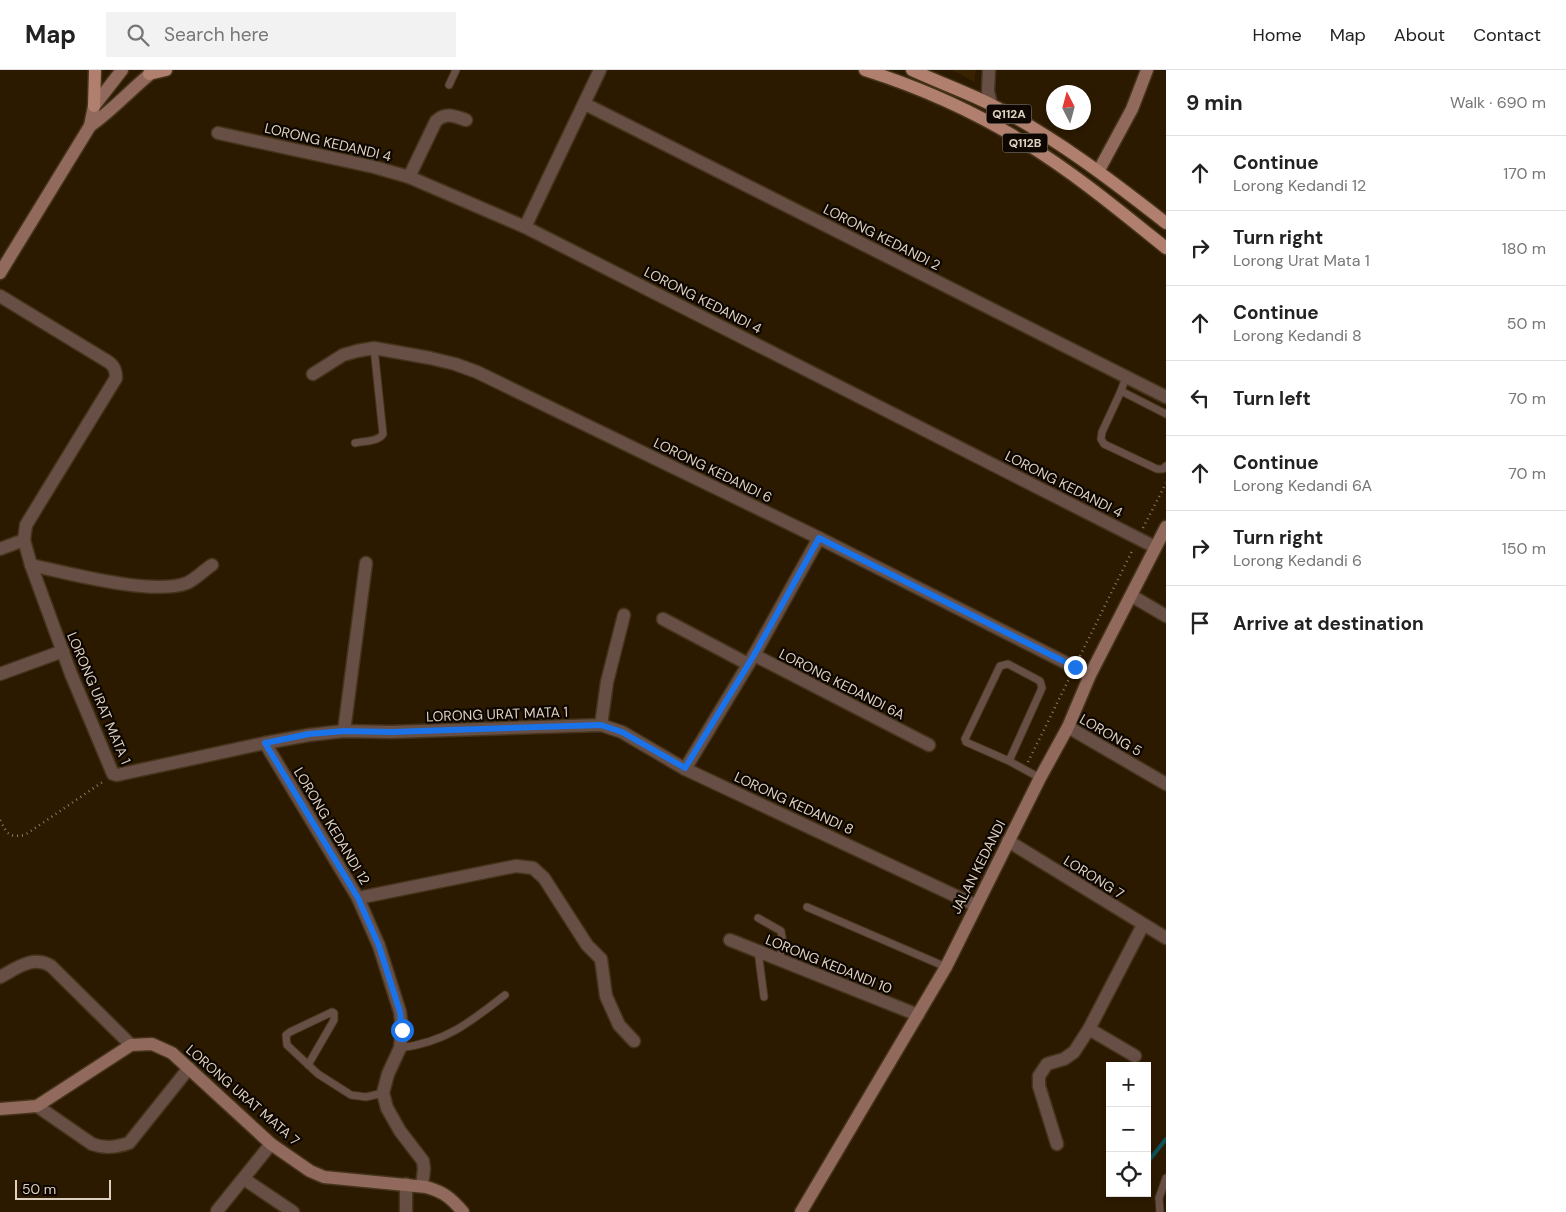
<!DOCTYPE html>
<meta charset="utf-8">
<style>
body{margin:0;font-family:"DM Sans",sans-serif;background:#f2f2f2;color:#222}
.controls{position:absolute;right:15px;bottom:15px;display:grid;overflow:hidden;border-radius:0px;box-shadow:0 2px 8px #0003}
.controls button{width:45px;height:45px;display:grid;place-items:center;padding:0;border:0;border-bottom:1px solid #e0e0e0;background:#fff;color:#222;font:25px sans-serif}
.compass{position:absolute;left:1046px;top:15px;width:45px;height:45px;border-radius:50%;background:#fff;box-shadow:0 2px 8px #0003;rotate:354deg}
.scale{position:absolute;left:15px;bottom:12px;width:96px;box-sizing:border-box;padding-left:5px;border:2px solid #ddd1c2;border-top:0;font-size:14px;line-height:18px;white-space:nowrap;color:#ddd1c2;-webkit-text-stroke:4px #0e0701;paint-order:stroke}
.stop{position:absolute;width:15px;height:15px;margin:-11px;border:4px solid #1a73e8;border-radius:50%;background:#fff}
.stop.end{background:#1a73e8;border-color:#fff;box-shadow:0 1px 5px #0008}
.list{margin:0;padding:0;list-style:none}
h2{display:flex;justify-content:space-between;align-items:center;height:65px;margin:0;padding:0 20px;font-size:21px}
h2 small{font-size:16px;font-weight:400;color:#767676}
.list li{display:grid;grid-template-columns:32px 1fr auto;gap:15px;align-items:center;box-sizing:border-box;height:75px;padding:0 20px;border-top:1px solid #e0e0e0}
.list b{display:block;font-size:19px;white-space:nowrap}
.list p{margin:0;font-size:16px;white-space:nowrap;color:#767676}
.list em{font-size:16px;font-style:normal;color:#767676}
.icon{flex:none;width:28px;height:28px;fill:none;stroke:currentColor;stroke-width:2;stroke-linecap:round;stroke-linejoin:round}
.map{position:relative;flex:none;width:1166px;height:1142px;overflow:hidden}
header{display:flex;align-items:center;gap:30px;box-sizing:border-box;height:70px;padding:0 25px;background:#fff;border-bottom:1px solid #e0e0e0}
header strong{font-size:24px}
nav{display:flex;gap:28px;margin-inline-start:auto;font-size:18px}
.search{width:350px;height:45px;background:#f2f2f2;display:flex;align-items:center;gap:12px;box-sizing:border-box;padding:0 18px;border-radius:0px;color:#767676;font-size:19px}
main{display:flex}
aside{flex:1;background:#fff}
.map>svg:first-child{display:block}
.built{fill:#392200}
.lines{fill:none;stroke-linecap:round;stroke-linejoin:round}
.stream{stroke:#0e5159;stroke-width:4}
.lane-casing{stroke:#45341b;stroke-width:9}
.street-casing{stroke:#45341b;stroke-width:15}
.secondary-casing{stroke:#45341b;stroke-width:15}
.primary-casing{stroke:#45341b;stroke-width:15}
.path{stroke:#8b7c68;stroke-width:2.5;stroke-dasharray:1 4;stroke-linecap:butt}
.lane{stroke:#674f46;stroke-width:7}
.street{stroke:#674f46;stroke-width:12}
.secondary{stroke:#916a5d;stroke-width:12}
.primary{stroke:#b17f6e;stroke-width:12}
.route{stroke:#1a73e8;stroke-width:6}
.labels{text-anchor:middle;dominant-baseline:central;stroke-width:4.5;stroke-linejoin:round;paint-order:stroke}
.shield{fill:#0e0701;stroke:#9f9488;stroke-width:1}
.shield-label{font-size:12px;font-weight:bold;fill:#ddd1c2}
.street-label{font-size:14px;fill:#ddd1c2;stroke:#0e0701}
</style>
<header>
<strong>Map</strong>
<div class="search"><svg class="icon" aria-label="search" viewBox="0 0 24 24"><circle cx="10" cy="10" r="6"/><path d="M15 15l6 6"/></svg>Search here</div>
<nav><a>Home</a><a>Map</a><a>About</a><a>Contact</a></nav>
</header>
<main>
<div class="map">
<svg width="1166" height="1142" viewBox="0 0 1166 1142">
<rect width="100%" height="100%" fill="#2c1a00"/>
<polygon class="built" points="952,0 976,0 974,12"/>
<g class="lines">
<polyline class="stream" points="1147,1093 1166,1069"/>
<defs>
<g id="lane">
<polyline points="449,15 456,0"/>
<polyline points="1126,307 1121,321 1166,344"/>
<polyline points="1121,321 1102,362 1101,369 1104,374 1157,399 1163,399 1166,396"/>
<path d="M355,373c9,-2 23,-1 28,-9l-9,-86"/>
<polyline points="1009,691 1042,618 1040,611 1008,594 1000,596 965,669 966,672 1009,691 1040,708"/>
<polyline points="807,837 946,897"/>
<polyline points="758,848 781,861 783,873 779,889"/>
<polyline points="758,881 764,927"/>
<path d="M400,978c46,-6 69,-25 105,-53"/>
<polyline points="308,995 334,950 334,943 332,942 290,962 286,965 287,975 318,1004 351,1025 366,1027 383,1023"/>
<polyline points="1160,1142 1159,1128 1166,1108"/>
</g>
<g id="street">
<polyline points="989,0 988,21 991,34"/>
<polyline points="585,34 1166,327"/>
<polyline points="218,63 374,97 409,107 525,157 1155,477"/>
<path d="M409,107l27,-56c10,-9 18,-5 30,-1"/>
<polyline points="525,157 600,0"/>
<path d="M0,226l107,65c7,4 9,9 9,17l-90,147 -2,15 7,25 40,109 42,100 4,1 148,-32 44,-8 35,-4 47,1 210,-7 21,7 63,37 290,136"/>
<polyline points="313,304 343,285 357,281 374,278 430,288 455,294 477,302 819,468 1090,605"/>
<polyline points="819,468 754,585 929,675"/>
<polyline points="0,479 24,470"/>
<path d="M31,495c36,8 123,31 156,18 9,-4 17,-13 25,-18"/>
<polyline points="1132,526 1166,546"/>
<polyline points="663,549 748,594"/>
<polyline points="0,604 63,581"/>
<polyline points="601,655 607,612 624,545"/>
<polyline points="1068,657 1166,714"/>
<polyline points="344,661 366,493"/>
<polyline points="265,673 358,828 379,876 400,942 402,960 400,978 388,1004 383,1023 387,1038 400,1061 423,1091 424,1099 422,1116"/>
<polyline points="685,699 754,585"/>
<polyline points="1008,771 1166,868"/>
<polyline points="358,828 516,796 533,798 544,808 587,875 601,889 606,926 619,955 634,971"/>
<polyline points="730,870 918,945"/>
<path d="M0,907c17,-9 33,-22 51,-11l80,79"/>
<polyline points="1089,959 1135,986"/>
<path d="M37,1036l55,38c14,5 24,3 37,-1l60,-75"/>
<polyline points="1057,1074 1039,1016 1039,1006 1047,994 1064,989 1074,982 1089,959 1143,855"/>
<polyline points="244,1109 293,1142"/>
<polyline points="406,1114 406,1142"/>
<polyline points="217,1141 271,1074"/>
</g>
<g id="secondary">
<path d="M90,56c23,-16 42,-38 65,-56"/>
<polyline points="1099,100 1132,39 1147,0"/>
<polyline points="0,203 90,56 94,36 122,0"/>
<path d="M0,1039l37,-3 94,-61 21,-1 20,9 99,91 39,27 14,6 102,10c18,5 25,11 37,25"/>
<polyline points="801,1142 946,897 1040,708 1068,657 1090,605 1166,457"/>
</g>
<g id="primary">
<path d="M865,0c54,17 108,41 157,71 51,31 97,69 144,107"/>
<path d="M912,0c26,12 54,22 80,35 63,32 119,75 174,118"/>
<polyline points="149,4 166,0"/>
<polyline points="94,36 95,0"/>
</g>
</defs>
<use href="#lane" class="lane-casing"/>
<use href="#street" class="street-casing"/>
<use href="#secondary" class="secondary-casing"/>
<use href="#primary" class="primary-casing"/>
<g class="path">
<polyline points="1143,458 1166,413"/>
<polyline points="1080,586 1133,479"/>
<polyline points="1028,692 1070,607"/>
<path d="M0,750c7,13 8,18 25,15l79,-54"/>
</g>
<use href="#lane" class="lane"/>
<use href="#street" class="street"/>
<use href="#secondary" class="secondary"/>
<use href="#primary" class="primary"/>
</g>
<g class="lines">
<polyline class="route" points="402,960 400,942 379,876 358,828 265,673 309,664 344,661 391,662 601,655 622,662 685,698 754,585 819,468 1075,597"/>
</g>
<g class="labels">
<g class="shield">
<rect x="986.5" y="34.5" width="45" height="19" rx="4"/>
<rect x="1002.5" y="63.5" width="45" height="19" rx="4"/>
</g>
<g class="shield-label">
<text x="1009" y="44">Q112A</text>
<text x="1025" y="73">Q112B</text>
</g>
<g class="street-label">
<text transform="translate(328 72) rotate(13)">LORONG KEDANDI 4</text>
<text transform="translate(882 167) rotate(27)">LORONG KEDANDI 2</text>
<text transform="translate(703 230) rotate(27)">LORONG KEDANDI 4</text>
<text transform="translate(713 400) rotate(26)">LORONG KEDANDI 6</text>
<text transform="translate(1064 414) rotate(27)">LORONG KEDANDI 4</text>
<text transform="translate(842 614) rotate(27)">LORONG KEDANDI 6A</text>
<text transform="translate(99 628) rotate(67)">LORONG URAT MATA 1</text>
<text transform="translate(497 644) rotate(-2)">LORONG URAT MATA 1</text>
<text transform="translate(1111 665) rotate(30)">LORONG 5</text>
<text transform="translate(794 733) rotate(25)">LORONG KEDANDI 8</text>
<text transform="translate(332 756) rotate(59)">LORONG KEDANDI 12</text>
<text transform="translate(978 797) rotate(-63)">JALAN KEDANDI</text>
<text transform="translate(1094 807) rotate(32)">LORONG 7</text>
<text transform="translate(829 894) rotate(22)">LORONG KEDANDI 10</text>
<text transform="translate(243 1025) rotate(41)">LORONG URAT MATA 7</text>
</g>
</g>
</svg>
<div class="controls">
<button>+</button>
<button>−</button>
<button><svg class="icon" aria-label="locate" viewBox="0 0 24 24"><circle cx="12" cy="12" r="6"/><path d="M12 2v4M12 18v4M2 12h4M18 12h4"/></svg></button>
</div>
<svg class="compass" viewBox="-18 -18 36 36"><path d="M0-13l5 13h-10z" fill="#e53935"/><path d="M0 13l5-13h-10z" fill="#767676"/></svg>
<div class="scale">50 m</div>
<div class="stop" style="left:402px;top:960px"></div>
<div class="stop end" style="left:1075px;top:597px"></div>
</div>
<aside>
<h2>9 min<small>Walk · 690 m</small></h2>
<ul class="list">
<li><svg class="icon" aria-label="ahead" viewBox="0 0 24 24"><path d="M12 20V5M6 11l6-6 6 6"/></svg><div><b>Continue</b><p>Lorong Kedandi 12</p></div><em>170 m</em></li>
<li><svg class="icon" aria-label="right" viewBox="0 0 24 24"><path d="M7 20v-9h11M14 6l5 5-5 5"/></svg><div><b>Turn right</b><p>Lorong Urat Mata 1</p></div><em>180 m</em></li>
<li><svg class="icon" aria-label="ahead" viewBox="0 0 24 24"><path d="M12 20V5M6 11l6-6 6 6"/></svg><div><b>Continue</b><p>Lorong Kedandi 8</p></div><em>50 m</em></li>
<li><svg class="icon" aria-label="left" viewBox="0 0 24 24"><path d="M17 20v-9H6M10 6l-5 5 5 5"/></svg><div><b>Turn left</b></div><em>70 m</em></li>
<li><svg class="icon" aria-label="ahead" viewBox="0 0 24 24"><path d="M12 20V5M6 11l6-6 6 6"/></svg><div><b>Continue</b><p>Lorong Kedandi 6A</p></div><em>70 m</em></li>
<li><svg class="icon" aria-label="right" viewBox="0 0 24 24"><path d="M7 20v-9h11M14 6l5 5-5 5"/></svg><div><b>Turn right</b><p>Lorong Kedandi 6</p></div><em>150 m</em></li>
<li><svg class="icon" aria-label="arrive" viewBox="0 0 24 24"><path d="M6 21V4h12l-3 4 3 4H6"/></svg><div><b>Arrive at destination</b></div></li>
</ul>
</aside>
</main>
